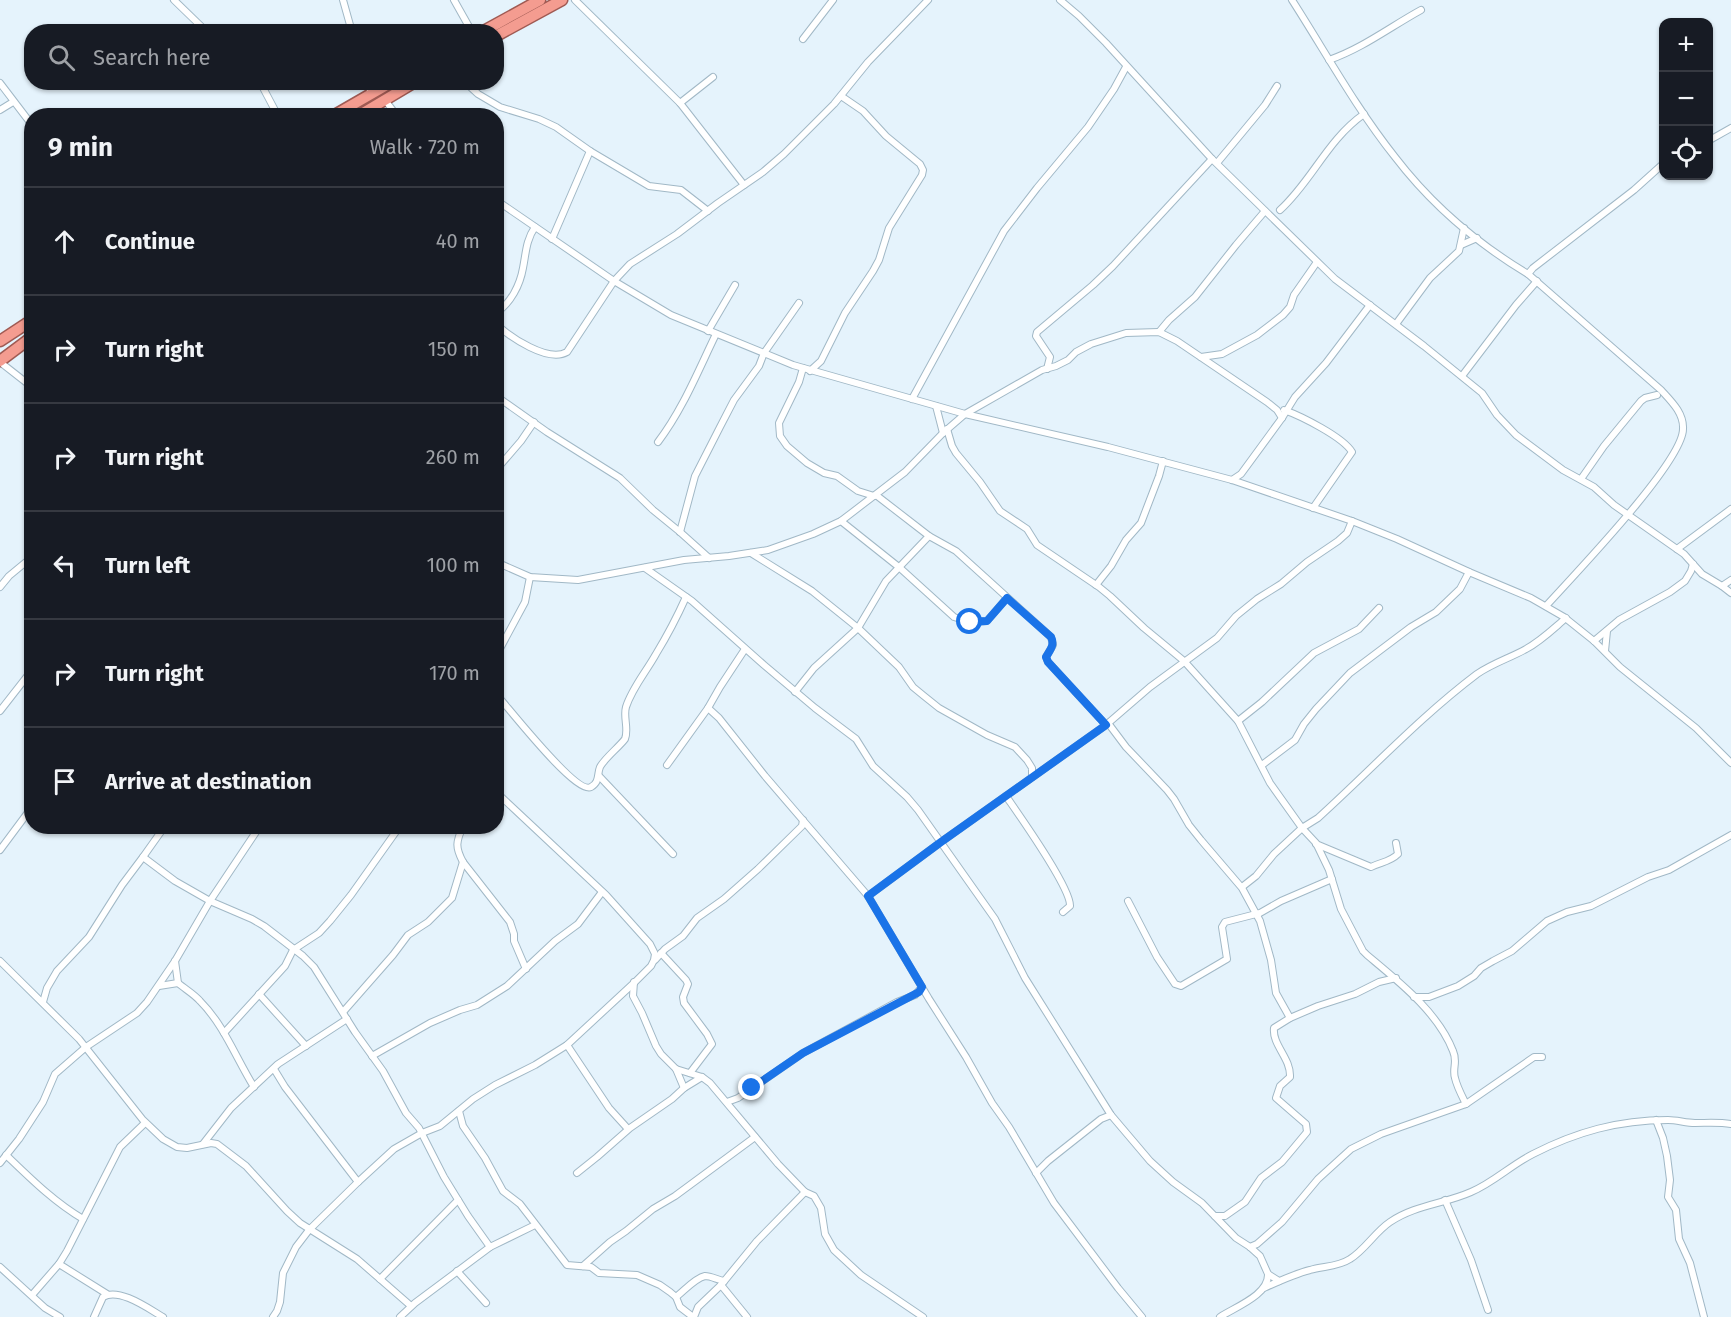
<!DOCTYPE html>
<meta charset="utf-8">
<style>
body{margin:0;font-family:"Fira Sans",sans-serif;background:#242831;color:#f1f3f6}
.controls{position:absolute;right:18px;top:18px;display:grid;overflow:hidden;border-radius:12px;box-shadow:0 2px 4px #0004}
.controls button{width:54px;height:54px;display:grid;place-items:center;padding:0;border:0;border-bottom:2px solid #363941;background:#171b24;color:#f1f3f6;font:30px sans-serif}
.stop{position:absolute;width:18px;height:18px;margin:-14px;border:4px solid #1a73e8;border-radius:50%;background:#fff}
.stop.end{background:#1a73e8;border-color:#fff;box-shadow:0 2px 6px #0008}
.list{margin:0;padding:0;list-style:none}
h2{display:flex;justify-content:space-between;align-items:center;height:78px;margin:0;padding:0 24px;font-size:26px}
h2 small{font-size:20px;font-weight:400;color:#9ea1a6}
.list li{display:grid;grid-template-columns:39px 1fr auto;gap:18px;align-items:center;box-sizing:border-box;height:108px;padding:0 24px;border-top:2px solid #363941}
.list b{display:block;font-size:22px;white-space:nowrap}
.list em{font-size:20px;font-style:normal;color:#9ea1a6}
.icon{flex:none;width:33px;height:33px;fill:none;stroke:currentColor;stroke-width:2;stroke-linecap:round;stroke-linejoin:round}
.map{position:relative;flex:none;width:1731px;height:1317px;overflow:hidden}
.search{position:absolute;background:#171b24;box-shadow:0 2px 4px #0004;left:24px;top:24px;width:480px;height:66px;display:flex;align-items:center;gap:15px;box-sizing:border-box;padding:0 21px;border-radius:24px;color:#9ea1a6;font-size:22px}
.panel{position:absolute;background:#171b24;box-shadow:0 2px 4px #0004;left:24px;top:108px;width:480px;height:726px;border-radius:24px}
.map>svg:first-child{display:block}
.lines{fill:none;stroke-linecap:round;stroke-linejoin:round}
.minor-casing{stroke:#a1b8c6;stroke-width:8}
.trunk-casing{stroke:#9f5a53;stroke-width:13}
.minor{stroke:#fff;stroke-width:6}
.trunk{stroke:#f49c90;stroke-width:10}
.route{stroke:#1a73e8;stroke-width:8}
</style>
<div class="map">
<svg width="1731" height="1317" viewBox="0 0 1731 1317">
<rect width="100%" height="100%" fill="#e5f3fc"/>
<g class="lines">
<defs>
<g id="minor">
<polyline points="174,0 207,32"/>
<polyline points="343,0 352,32"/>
<polyline points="454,0 472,32"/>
<polyline points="575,0 680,103 744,185"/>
<polyline points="1060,0 1079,16 1106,43 1212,159 1335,279 1424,346 1482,393 1497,415 1516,435 1563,470 1594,487 1614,505 1684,554 1702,574 1722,586 1731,580"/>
<path d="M1292,0c34,53 64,108 103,157 36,47 83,87 133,117l5,-6 101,-78 30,-27"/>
<polyline points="803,39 833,0"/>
<path d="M1329,60c34,-12 61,-33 92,-50"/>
<polyline points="260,82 278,116"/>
<polyline points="368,82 371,95"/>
<polyline points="465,82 478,94 500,107 539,119 556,127 590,151 649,186 681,190 708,211"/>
<polyline points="0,83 32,125"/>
<polyline points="385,100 397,116"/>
<polyline points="680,103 713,77"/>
<polyline points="0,110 13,102"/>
<polyline points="127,113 129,116"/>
<polyline points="1708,141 1731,128"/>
<polyline points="1217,163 1265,105 1277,86"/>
<polyline points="496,200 614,281 671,315 793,365 965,414 1108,447 1232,480 1352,521 1397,539 1469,572 1531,598 1564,617 1594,641 1620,667 1696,728 1731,763"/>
<path d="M1280,210c32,-29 47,-70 84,-96"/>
<polyline points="552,239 590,151"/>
<polyline points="1461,245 1477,238"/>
<path d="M1528,274l133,116c10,11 23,23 22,39 0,33 -110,147 -137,177"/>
<path d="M496,313c15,-10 24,-28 27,-45 3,-15 3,-28 12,-41"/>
<path d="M496,324c14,13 52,39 71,28l47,-71 16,-17 47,-30 41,-31 45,-31 21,-18 50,-50 34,-42 60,-62"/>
<polyline points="1396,324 1430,278 1459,251 1464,228"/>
<polyline points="708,331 735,285"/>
<polyline points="1159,332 1169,320 1195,297 1236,245 1265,211"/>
<polyline points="1201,357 1222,354 1257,335 1283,315 1290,307 1294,295 1317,262"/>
<polyline points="0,362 32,387"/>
<polyline points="803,368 799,382 779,423 780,436 787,446 807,463 824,473 837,476 858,491 874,496"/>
<polyline points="1047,369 1050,357 1036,336 1037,332 1093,285 1113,266 1212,159"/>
<polyline points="810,371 821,361 845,313 873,271 879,260 889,228 922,175 923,170 920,164 886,136 863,111 841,96"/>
<polyline points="1462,376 1516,305 1537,281"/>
<polyline points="496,396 547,432 620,478 653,510 680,532 709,558"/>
<polyline points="912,399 1004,231 1037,188 1088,127 1114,89 1126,67"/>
<polyline points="936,406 943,433"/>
<path d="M1284,410c17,6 59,27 68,42l-39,56"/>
<path d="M947,429l5,17 4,7 24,29 20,29 27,18 10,16 62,42 11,9 34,32 40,33 54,60 32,62 32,45 14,15 13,27 12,39 22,42 4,4c31,26 71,57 86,96 5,11 -1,17 2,27 2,9 7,18 11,26"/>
<path d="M658,442c25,-33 40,-71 58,-108"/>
<polyline points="496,470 521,441 534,422"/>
<polyline points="1581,479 1604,446 1641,401 1645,398 1657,395"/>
<polyline points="1232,480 1241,474 1282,418 1295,397 1326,363 1370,305"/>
<polyline points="841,521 900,568 954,617 970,622 987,621 1007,598"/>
<polyline points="680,532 695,476 720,427 734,400 759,366 764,353 799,303"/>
<polyline points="929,536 956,551 1051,637 1053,645 1046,657 1048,662 1106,725"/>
<polyline points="1677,549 1731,509"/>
<polyline points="751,553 812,591 858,628 899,667 913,687 924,696 939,708 987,735 1015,747 1027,760 1032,768 1032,777"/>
<polyline points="496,562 530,577 578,580 684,560 729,556 768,550 813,534 841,521 905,472 943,433 965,414 1042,370 1056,366 1068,360 1076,352 1091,344 1126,333 1159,332 1177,341 1267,402 1277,410 1282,418"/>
<polyline points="645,568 692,601 764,665 815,708 856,739 873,766 907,797 918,810 995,919 1025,978 1111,1115 1150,1161 1173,1182 1202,1203 1236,1238 1250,1247 1260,1256 1268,1274 1279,1281"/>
<polyline points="1096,585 1111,566 1126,540 1141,523 1159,476 1163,461"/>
<polyline points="1722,586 1731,593"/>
<polyline points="0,587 9,576 32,557"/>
<polyline points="1594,641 1619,620 1670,592 1685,581 1691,571 1693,564"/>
<polyline points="745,649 720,687 708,708 719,718 765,776 868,896 929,999 966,1057 992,1103 1009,1127 1054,1203 1118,1288 1142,1317"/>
<polyline points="1605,651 1607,631"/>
<polyline points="496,656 525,602 530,577"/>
<polyline points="795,692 814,668 858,628 886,581 929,536 876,495"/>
<path d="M496,694c12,13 80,101 95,93 9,-5 6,-13 9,-20 4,-8 19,-20 25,-28 4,-10 -2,-22 1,-32 6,-19 20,-35 30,-53 11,-18 21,-37 30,-57"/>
<polyline points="0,711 32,670"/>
<polyline points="1238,721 1262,702 1314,653 1359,629 1379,608"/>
<polyline points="1108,723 1126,747 1167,790 1174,799 1189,825 1201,840 1242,888 1260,921 1271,960 1276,993 1290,1018"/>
<polyline points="667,765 708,708"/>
<polyline points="1262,765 1295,740 1304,724 1316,709 1350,673 1411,627 1436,612 1460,589 1469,572"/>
<polyline points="599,776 673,854"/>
<path d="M1006,796c13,19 65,92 64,110l-7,6"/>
<polyline points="260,826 210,901 252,919 264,926 303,956 314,967 355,1032 383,1071 406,1113 419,1128 444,1177 468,1216 490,1247"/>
<path d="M463,826c-7,16 -8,21 0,36l47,60 4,12v7l12,28"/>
<path d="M1316,844l55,23c10,-5 19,-5 27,-13l-2,-11"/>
<polyline points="0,850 32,807"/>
<polyline points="143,857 165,826"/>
<path d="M1242,887l14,-11 18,-22 28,-26 16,-10c53,-48 102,-101 159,-144 16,-11 33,-16 49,-25 15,-8 27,-20 40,-31"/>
<polyline points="868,896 941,842 1106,725 1150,687 1217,638 1236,616 1257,599 1281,584 1307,562 1338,541 1347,533 1352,521"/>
<polyline points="1128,901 1157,957 1175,984 1181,986 1227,959 1222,927 1225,922 1260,913 1281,901 1332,879"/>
<polyline points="661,953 686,980 688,984 683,997 684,1003 707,1034 712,1044 690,1073"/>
<polyline points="655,960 665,949 683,936 697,918 724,899 758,869 802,826 803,820"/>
<polyline points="0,961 79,1039 143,1120 163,1139 177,1147 187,1148 211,1143 217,1144 246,1166 287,1211 300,1223 357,1259 411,1306"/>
<polyline points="634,982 633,996 642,1013 656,1046 661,1054 676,1069 702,1077 710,1083 778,1164 805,1192 814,1196 821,1208 825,1234 834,1250 861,1275 923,1317"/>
<path d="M178,983c7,6 16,11 22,18 24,24 36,57 54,86"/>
<polyline points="159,986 178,983 175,961"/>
<polyline points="259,994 306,1046"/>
<polyline points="1414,997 1429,997 1458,986 1474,976 1481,968 1493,961 1512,951 1547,921 1567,912 1591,906 1648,877 1669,870 1731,835"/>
<polyline points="343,1012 393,955 408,935 428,922 452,898 463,862"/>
<polyline points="224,1033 285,966 293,950 319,933 330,921 351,895 400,826"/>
<polyline points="567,1045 609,1108 628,1129"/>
<polyline points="372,1056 430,1023 460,1010 477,1005 507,986 555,941 578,924 602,892"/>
<polyline points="274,1069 285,1087 358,1182"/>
<polyline points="676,1069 684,1088"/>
<polyline points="727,1102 738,1098 803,1053 897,1002 915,995 922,987"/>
<polyline points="459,1111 463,1126 485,1158 503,1191 520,1204 567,1265 591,1267 599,1273 637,1275 660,1285 670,1292 676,1297 680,1307 693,1317"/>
<polyline points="1656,1120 1663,1138 1667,1156 1670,1180 1668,1197 1676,1210 1679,1239 1690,1263 1704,1317"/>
<polyline points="203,1144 231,1108 278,1064 347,1019"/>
<path d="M6,1155c24,23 48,47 77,64"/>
<polyline points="0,1163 19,1139 43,1102 55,1074 86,1047 137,1013 147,1002 175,961 210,901 175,881 143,857 122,885 89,937 57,971 47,988 43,1002"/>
<polyline points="577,1173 597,1157 630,1128 672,1099 684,1088 702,1077"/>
<polyline points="1036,1173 1048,1161 1101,1119 1111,1115"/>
<polyline points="1445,1200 1471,1260 1488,1310"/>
<path d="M1215,1216h10l20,-14 16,-24 21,-16 25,-30 -1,-8 -30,-26 4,-12 10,-9c1,-19 -18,-32 -16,-49l16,-10 28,-12 37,-12 24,-12 17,-4"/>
<polyline points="1250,1247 1257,1244 1282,1222 1318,1179 1351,1149 1381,1134 1466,1104 1534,1057 1542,1057"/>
<polyline points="59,1264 107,1294"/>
<polyline points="583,1266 610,1242 626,1231 653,1209 675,1196 755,1137"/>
<polyline points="0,1267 45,1308 60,1317"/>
<polyline points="457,1271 486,1303"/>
<polyline points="380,1279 458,1200"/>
<polyline points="721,1285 757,1241 805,1192"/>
<path d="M1264,1288c15,-7 30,-14 46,-18 13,-4 28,-3 40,-11 15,-9 25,-27 40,-37 25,-17 54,-18 81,-30 22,-9 40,-27 62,-38 43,-22 85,-34 135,-34 9,0 18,3 27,3 12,0 24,-1 36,1"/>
<polyline points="32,1295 59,1264 67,1251 120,1147 145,1123"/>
<path d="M676,1297c8,-6 19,-19 29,-21 6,0 13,4 19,5"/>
<path d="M94,1317l9,-20c16,-10 46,12 60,20"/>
<polyline points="273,1317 277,1311 280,1302 283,1273 296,1247 309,1230 358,1182 394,1149 422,1133 440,1126 473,1099 495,1085 535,1065 567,1045 635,982 651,966 654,960 655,954 650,944 606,895 496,792"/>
<polyline points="400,1317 415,1303 490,1247 535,1225"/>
<polyline points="694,1317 698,1307 721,1285 747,1317"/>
<path d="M1220,1317c15,-10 49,-22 48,-43"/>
</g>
<g id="trunk">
<polyline points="482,32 540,0"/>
<polyline points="496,36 562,0"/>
<polyline points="333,116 392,82"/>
<polyline points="358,116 415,82"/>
<polyline points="0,341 32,320"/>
<polyline points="0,361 32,337"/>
</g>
</defs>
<use href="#minor" class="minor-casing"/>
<use href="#trunk" class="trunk-casing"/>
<use href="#minor" class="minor"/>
<use href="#trunk" class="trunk"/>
</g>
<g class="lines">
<path class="route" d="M752,1088l51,-35 116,-61 3,-5 -54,-91 73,-54 165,-117 -58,-63 -2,-5c4,-7 9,-12 5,-20l-44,-39 -20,23 -17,1"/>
</g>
</svg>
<div class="controls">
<button>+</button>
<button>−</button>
<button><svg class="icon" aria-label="locate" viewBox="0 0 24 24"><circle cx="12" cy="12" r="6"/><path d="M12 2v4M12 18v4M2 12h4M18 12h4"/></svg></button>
</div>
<div class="stop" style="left:970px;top:622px"></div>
<div class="stop end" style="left:752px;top:1088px"></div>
<div class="search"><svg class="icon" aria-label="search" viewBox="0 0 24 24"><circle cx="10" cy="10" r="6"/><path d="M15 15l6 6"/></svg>Search here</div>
<section class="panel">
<h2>9 min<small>Walk · 720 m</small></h2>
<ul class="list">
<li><svg class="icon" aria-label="ahead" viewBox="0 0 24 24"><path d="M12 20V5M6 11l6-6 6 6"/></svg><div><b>Continue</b></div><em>40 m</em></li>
<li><svg class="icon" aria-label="right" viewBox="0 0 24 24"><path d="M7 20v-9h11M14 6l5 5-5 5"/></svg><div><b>Turn right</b></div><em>150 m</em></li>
<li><svg class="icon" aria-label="right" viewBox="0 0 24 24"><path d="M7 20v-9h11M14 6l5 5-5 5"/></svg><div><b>Turn right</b></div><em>260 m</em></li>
<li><svg class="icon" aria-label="left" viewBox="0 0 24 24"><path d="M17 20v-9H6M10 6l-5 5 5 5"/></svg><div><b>Turn left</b></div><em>100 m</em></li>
<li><svg class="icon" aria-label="right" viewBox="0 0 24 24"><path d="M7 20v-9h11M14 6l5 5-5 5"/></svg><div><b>Turn right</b></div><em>170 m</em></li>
<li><svg class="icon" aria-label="arrive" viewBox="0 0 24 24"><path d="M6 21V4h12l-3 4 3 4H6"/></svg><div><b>Arrive at destination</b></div></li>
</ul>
</section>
</div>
